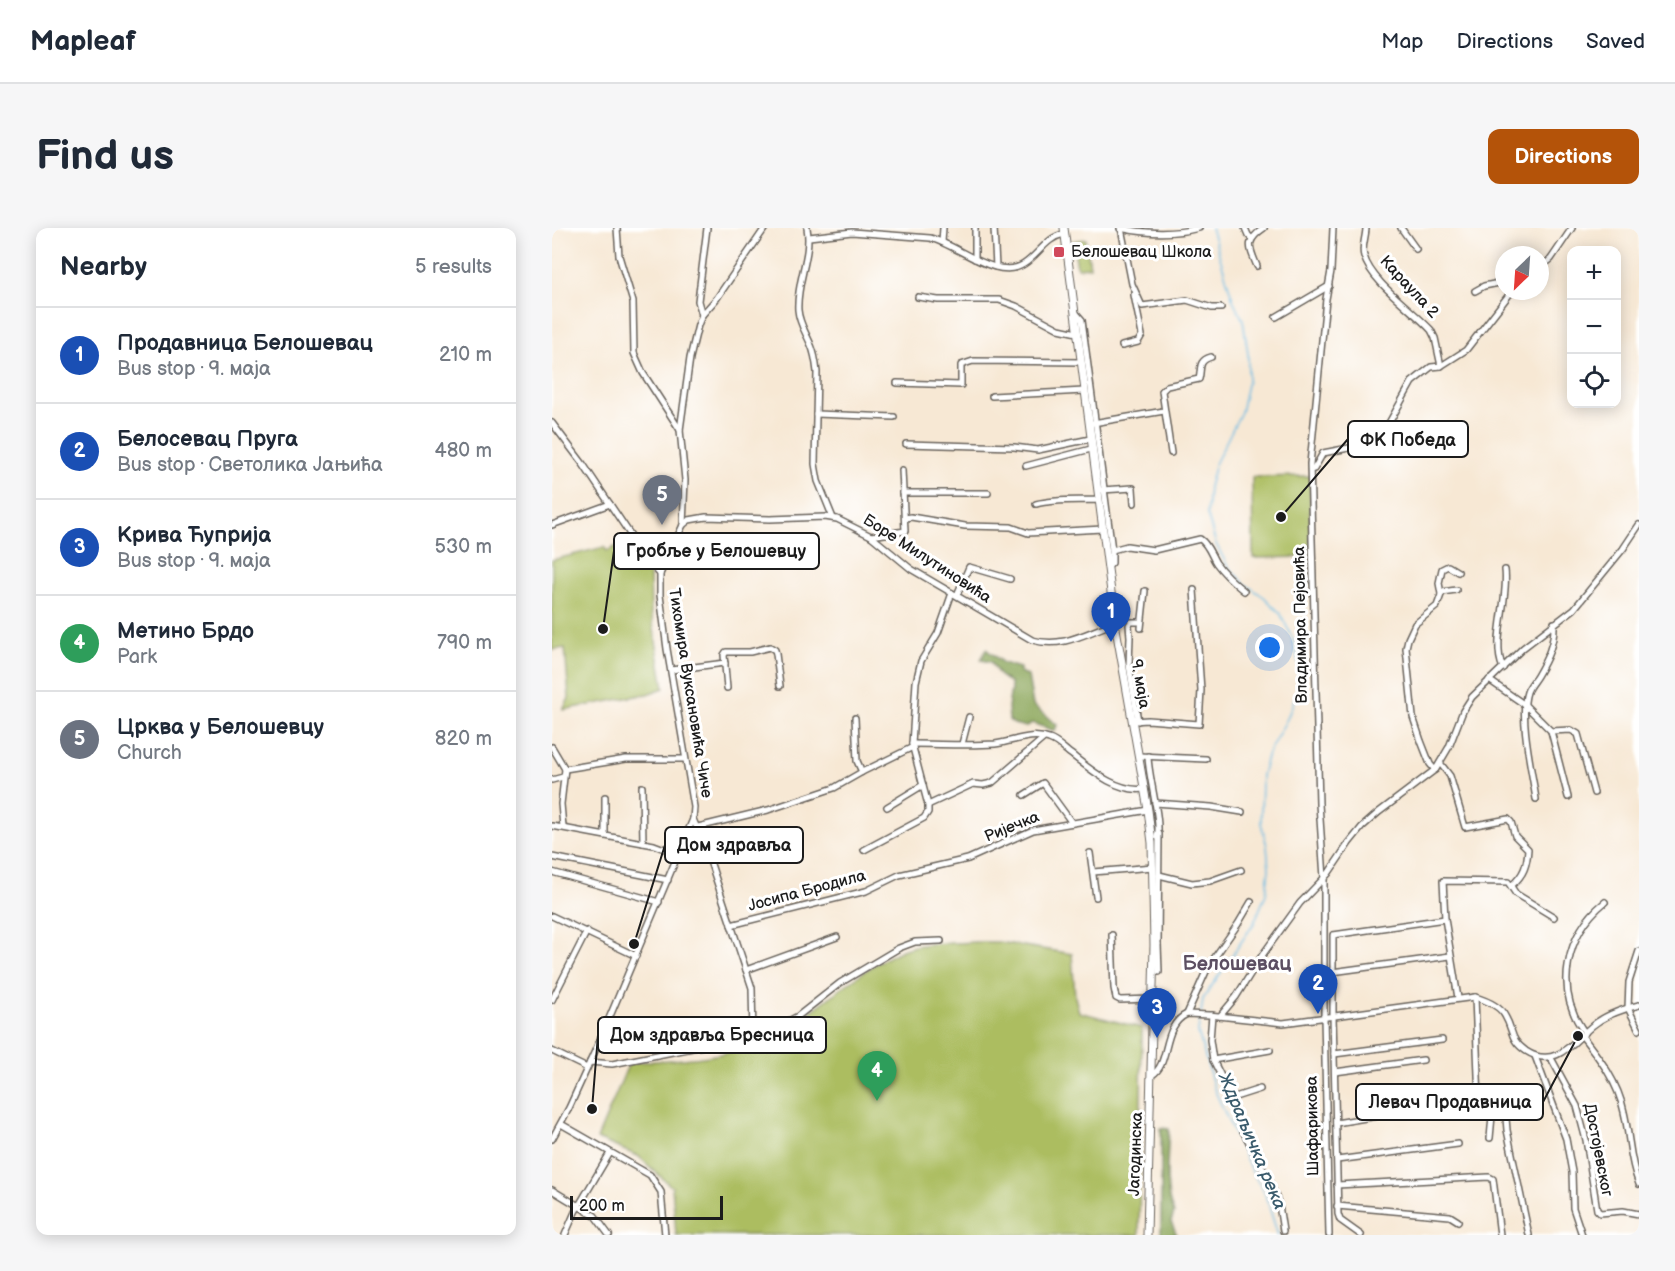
<!DOCTYPE html>
<meta charset="utf-8">
<style>
body{margin:0;font-family:"Balsamiq Sans",sans-serif;background:#f6f6f7;color:#1f2937}
.controls{position:absolute;right:18px;top:18px;display:grid;overflow:hidden;border-radius:12px;box-shadow:0 3px 15px #0003}
.controls button{width:54px;height:54px;display:grid;place-items:center;padding:0;border:0;border-bottom:2px solid #e0e1e3;background:#fff;color:#1f2937;font:30px sans-serif}
.compass{position:absolute;left:943px;top:18px;width:54px;height:54px;border-radius:50%;background:#fff;box-shadow:0 3px 15px #0003;rotate:205deg}
.scale{position:absolute;left:18px;bottom:15px;width:153px;box-sizing:border-box;padding-left:6px;border:3px solid #1c1c1c;border-top:0;font-size:16px;line-height:21px;white-space:nowrap;color:#1c1c1c;-webkit-text-stroke:4px #fff;paint-order:stroke}
.you{position:absolute;left:718px;top:420px;width:21px;height:21px;margin:-15px;border:4px solid #fff;border-radius:50%;background:#1a73e8;box-shadow:0 0 0 9px #1a73e833}
.badge{display:grid;place-items:center;width:39px;height:39px;border-radius:50%;background:#b45309;color:#fff;font-size:20px;font-weight:700}
.pin{position:absolute;translate:-50% -50px;filter:drop-shadow(0 2px 3px #0008)}
.pin::after{content:'';position:absolute;top:32px;width:21px;height:18px;background:inherit;clip-path:polygon(0 0,100% 0,50% 100%)}
.list{margin:0;padding:0;list-style:none}
h2{display:flex;justify-content:space-between;align-items:center;height:78px;margin:0;padding:0 24px;font-size:26px}
h2 small{font-size:20px;font-weight:400;color:#747a83}
.list li{display:grid;grid-template-columns:39px 1fr auto;gap:18px;align-items:center;box-sizing:border-box;height:96px;padding:0 24px;border-top:2px solid #e0e1e3}
.list b{display:block;font-size:22px;white-space:nowrap}
.list p{margin:0;font-size:20px;white-space:nowrap;color:#747a83}
.list em{font-size:20px;font-style:normal;color:#747a83}
.icon{flex:none;width:33px;height:33px;fill:none;stroke:currentColor;stroke-width:2;stroke-linecap:round;stroke-linejoin:round}
.map{position:relative;flex:none;width:1087px;height:1007px;overflow:hidden;border-radius:12px}
header{display:flex;align-items:center;gap:36px;box-sizing:border-box;height:84px;padding:0 30px;background:#fff;border-bottom:2px solid #e0e1e3}
header strong{font-size:28px}
nav{display:flex;gap:33px;margin-inline-start:auto;font-size:21px}
.intro{display:flex;align-items:center;justify-content:space-between;box-sizing:border-box;height:144px;padding:0 36px}
h1{margin:0;font-size:42px}
.button{padding:15px 27px;border-radius:12px;background:#b45309;color:#fff;font-size:21px;font-weight:700}
main{display:flex;gap:36px;padding:0 36px}
aside{flex:1;background:#fff;border-radius:12px;box-shadow:0 3px 15px #0003}
.map>svg:first-child{display:block}
.green{fill:#acbd60;stroke:#646c3e;stroke-width:1.5}
.forest{fill:#89a456;stroke:#526039;stroke-width:1.5}
.lines{fill:none;stroke-linecap:round;stroke-linejoin:round}
.stream{stroke:#68bae3;stroke-width:1.5}
.minor-casing{stroke:#69635c;stroke-width:8}
.major-casing{stroke:#69635c;stroke-width:9}
.minor{stroke:#fff;stroke-width:5}
.major{stroke:#fff;stroke-width:7}
.poi-dot{fill:#d1495b;stroke:#fff;stroke-width:2}
.labels{text-anchor:middle;dominant-baseline:central;stroke-width:6;stroke-linejoin:round;paint-order:stroke}
.poi-label{font-size:16px;fill:#1c1c1c;stroke:#fff;text-anchor:start}
.street-label{font-size:16px;fill:#1c1c1c;stroke:#fff}
.water-label{font-size:18px;font-style:italic;fill:#3a5b6c;stroke:#fff}
.quarter-label{font-size:20px;font-weight:bold;fill:#5c4f62;stroke:#fff}
.leader{fill:none;stroke:#1c1c1c;stroke-width:2}
.callout-dot{fill:#1c1c1c;stroke:#fff;stroke-width:2}
.callout{fill:#fff;stroke:#1c1c1c;stroke-width:2}
.callout-label{font-size:18px;text-anchor:middle;font-weight:bold;fill:#1c1c1c}
</style>
<header>
<strong>Mapleaf</strong>
<nav><a>Map</a><a>Directions</a><a>Saved</a></nav>
</header>
<div class="intro"><h1>Find us</h1><a class="button">Directions</a></div>
<main>
<aside>
<h2>Nearby<small>5 results</small></h2>
<ul class="list">
<li><span class="badge" style="background:#1a4fb4">1</span><div><b>Продавница Белошевац</b><p>Bus stop · 9. маја</p></div><em>210 m</em></li>
<li><span class="badge" style="background:#1a4fb4">2</span><div><b>Белосевац Пруга</b><p>Bus stop · Светолика Јањића</p></div><em>480 m</em></li>
<li><span class="badge" style="background:#1a4fb4">3</span><div><b>Крива Ћуприја</b><p>Bus stop · 9. маја</p></div><em>530 m</em></li>
<li><span class="badge" style="background:#2e9e5b">4</span><div><b>Метино Брдо</b><p>Park</p></div><em>790 m</em></li>
<li><span class="badge" style="background:#6b7280">5</span><div><b>Црква у Белошевцу</b><p>Church</p></div><em>820 m</em></li>
</ul>
</aside>
<div class="map">
<svg width="1087" height="1007" viewBox="0 0 1087 1007">
<rect width="100%" height="100%" fill="#fff"/>
<filter id="ink" filterUnits="userSpaceOnUse"><feTurbulence type="fractalNoise" baseFrequency=".0167" numOctaves="2"/><feDisplacementMap in="SourceGraphic" scale="12" xChannelSelector="R" yChannelSelector="G"/><feConvolveMatrix kernelMatrix="1 2 1 2 8 2 1 2 1" color-interpolation-filters="sRGB"/></filter>
<filter id="wash" filterUnits="userSpaceOnUse"><feTurbulence type="fractalNoise" baseFrequency=".008" numOctaves="4" result="noise"/><feDisplacementMap in="SourceGraphic" scale="24" xChannelSelector="R" yChannelSelector="G"/><feGaussianBlur stdDeviation="1.35" result="paint"/><feColorMatrix in="noise" values="0 0 0 0 0 0 0 0 0 0 0 0 0 0 0 0 0 1.4 0 .05"/><feComposite in="paint" operator="in"/></filter>
<g filter="url(#wash)">
<rect width="100%" height="100%" fill="#f7e8d4"/>
<g class="green">
<polygon points="534,11 538,39 525,40 521,13"/>
<polygon points="758,248 758,329 701,330 700,249"/>
<polygon points="78,312 92,331 98,347 99,383 112,460 95,466 11,482 17,470 13,420 0,422 0,332 52,319 55,323"/>
<path d="M423,714h24l73,12 3,43 4,15 63,16 -3,207h-463l-4,-48 -34,-31 -41,-17 32,-76c41,-4 87,-3 126,-19 55,-22 93,-70 147,-94 21,-9 50,-6 73,-8z"/>
</g>
<g class="forest">
<polygon points="434,421 451,435 468,440 468,444 476,448 481,477 505,497 503,503 480,495 474,499 462,496 457,492 456,479 459,461 458,455 447,447 439,434 429,432"/>
<path d="M609,900l8,1c-1,23 -6,64 5,84l-3,9 6,13h-16z"/>
</g>
<g class="lines">
<g class="stream">
<polyline points="649,785 651,771 702,695 714,666 717,641 715,618 709,595 710,547 716,525 735,491 745,464 747,436 740,409 728,385 712,369 693,356 675,337 664,316 655,286 657,259 663,236 689,184 696,152 696,126 691,92 681,72 659,0"/>
<polyline points="648,789 646,804 663,863 697,938 713,966 726,1007"/>
</g>
</g>
</g>
<g filter="url(#ink)">
<g class="lines">
<defs>
<g id="minor">
<polyline points="65,0 67,28 81,74 82,125 91,145 128,202"/>
<path d="M255,0c5,27 -11,54 -9,82 1,13 8,23 13,35 4,9 5,18 6,27l-2,92 3,17 15,37"/>
<polyline points="442,0 444,39"/>
<path d="M568,0c27,6 52,7 79,0"/>
<polyline points="569,0 580,56 590,78 635,72 660,80 669,80"/>
<polyline points="693,0 696,7 700,11"/>
<path d="M814,0c0,9 -5,20 -2,28 7,26 49,54 67,74l4,8 6,28"/>
<polyline points="849,0 864,21"/>
<path d="M257,9l43,-5 78,6c27,6 67,44 94,26 14,-9 23,-27 40,-30"/>
<polyline points="390,14 391,0"/>
<polyline points="423,31 423,0"/>
<path d="M705,38c-8,-19 -12,-25 7,-38"/>
<polyline points="988,40 999,31 1020,0"/>
<polyline points="923,63 932,58 952,54"/>
<polyline points="366,69 386,72 447,72 464,78 507,101 525,105"/>
<polyline points="523,84 530,92 560,322 560,335 556,339"/>
<polyline points="150,87 146,73 155,0"/>
<polyline points="724,89 777,58"/>
<polyline points="570,118 586,114 590,107 582,67"/>
<polyline points="345,155 409,157 409,137 421,133 529,134"/>
<polyline points="440,168 532,163"/>
<polyline points="264,186 342,189"/>
<polyline points="0,195 31,236 96,333 108,346"/>
<polyline points="541,195 612,183"/>
<polyline points="354,216 462,219 486,222 538,211"/>
<path d="M619,225l-9,-62 5,-5 32,-7c3,-10 -2,-18 12,-22"/>
<polyline points="474,238 539,221"/>
<polyline points="759,242 762,241 771,225 802,219 827,205 837,195 860,154 879,139 889,138 914,122 960,63"/>
<polyline points="550,262 581,260 582,275"/>
<polyline points="351,265 436,265"/>
<path d="M484,276c20,-5 41,-3 62,-4"/>
<polyline points="353,290 359,289 413,298 459,299 476,305 551,301"/>
<polyline points="0,297 58,276"/>
<path d="M131,297l6,-5 17,-3 64,2 55,-2 12,2 34,17 40,33 121,71c32,9 55,-8 83,-17"/>
<polyline points="319,308 353,303 350,242"/>
<path d="M560,322l15,-4 27,4 46,-11c8,5 11,16 16,24 8,11 18,20 28,28"/>
<polyline points="889,366 887,355 890,341 896,338 906,344"/>
<polyline points="405,367 417,339 458,351"/>
<polyline points="589,400 593,363"/>
<path d="M951,440c-12,-25 6,-69 2,-98"/>
<polyline points="119,442 173,435"/>
<polyline points="937,452 973,477 999,503 1016,569"/>
<polyline points="175,460 172,427 174,424 198,424 218,419 223,422 224,426 228,458"/>
<polyline points="303,490 305,533 310,544 361,519"/>
<polyline points="581,493 596,492 647,496 649,462 642,362"/>
<polyline points="586,493 577,437 578,409 577,397 579,394 589,394"/>
<polyline points="999,503 1019,502 1026,506 1042,565"/>
<path d="M360,516c28,0 56,2 83,0 18,-2 36,-12 54,-5 7,2 13,8 19,13 21,16 48,41 76,37"/>
<polyline points="410,516 417,489"/>
<polyline points="0,519 13,541 9,576 11,599"/>
<polyline points="587,528 654,531"/>
<path d="M596,528c0,19 14,67 9,81"/>
<path d="M888,535l10,13 15,51 43,-8 3,3 4,14 13,13c-1,16 -4,26 -16,36"/>
<polyline points="13,541 74,531 133,531"/>
<polyline points="883,542 878,536 869,513 861,489 854,420 856,411 863,396 885,378 890,364 904,362"/>
<polyline points="0,552 11,549"/>
<polyline points="90,559 91,615"/>
<polyline points="472,567 491,555 520,595"/>
<path d="M984,571c-4,-27 -17,-82 -9,-107 2,-6 7,-11 10,-16 10,-17 18,-33 17,-53"/>
<polyline points="603,575 659,579 690,584"/>
<polyline points="376,577 421,556 431,557 440,555 492,510"/>
<polyline points="335,579 371,557"/>
<polyline points="0,598 102,617 126,626"/>
<polyline points="146,599 216,582 282,560 310,544"/>
<polyline points="53,607 53,569"/>
<polyline points="312,622 372,590 376,584 376,577 360,516 364,454 369,433 386,405 400,365"/>
<polyline points="538,625 544,669"/>
<polyline points="0,629 116,652"/>
<polyline points="0,644 107,674"/>
<polyline points="541,644 601,639"/>
<polyline points="607,647 640,655 658,653 689,642"/>
<polyline points="0,688 84,728"/>
<polyline points="179,697 314,663 347,647 416,631 481,602 596,582"/>
<polyline points="560,707 562,760 564,770 568,772 601,771"/>
<polyline points="606,716 607,744"/>
<polyline points="602,721 606,716 607,606"/>
<polyline points="1087,723 1077,754 1076,780 1087,802"/>
<polyline points="194,742 285,709"/>
<polyline points="780,744 898,728"/>
<polyline points="923,769 927,873 937,872 940,888 938,910"/>
<polyline points="906,770 893,691 891,653 956,654 964,666 1002,689"/>
<polyline points="0,772 35,703"/>
<polyline points="635,786 656,739 686,696 699,674"/>
<polyline points="660,787 658,812 661,832 681,872 683,884 691,903 718,954 727,977 731,1003"/>
<polyline points="668,788 684,769 709,729 748,675 776,646 797,615 810,599 827,584 884,541 897,519 911,483 920,469 971,420 1022,381 1071,321 1087,297"/>
<path d="M1033,805c-32,-43 -19,-99 20,-131"/>
<polyline points="201,808 200,760 154,621 141,591 142,579 115,421 108,367 108,346 131,297 133,252 128,202 138,130 146,97 150,87 165,70 213,0"/>
<path d="M1030,808c18,23 36,46 42,76 6,25 5,47 15,72"/>
<polyline points="0,823 35,840"/>
<polyline points="782,826 890,812"/>
<polyline points="983,828 1014,911 1020,944 1021,980 1030,1007"/>
<polyline points="999,830 1025,878 1034,912 1045,982 1048,985 1071,983 1087,986"/>
<polyline points="661,832 718,822"/>
<polyline points="38,834 60,836 201,808 217,799 231,796 246,788 288,755 347,720 363,714 389,713"/>
<polyline points="783,844 871,832"/>
<path d="M600,847c19,-11 9,-49 35,-61l22,1 74,8 192,-26c10,3 25,9 30,19 9,15 4,23 21,35 29,19 47,-9 66,-25 13,-11 31,-17 47,-21"/>
<polyline points="680,870 708,861"/>
<polyline points="963,873 954,890 955,902 977,1007"/>
<polyline points="784,895 891,877"/>
<polyline points="9,896 98,947 109,964 113,1007"/>
<polyline points="0,911 17,880 48,812 141,591"/>
<polyline points="785,932 906,916"/>
<polyline points="785,957 937,949 941,951 948,1007"/>
<polyline points="0,962 43,988 57,1007"/>
<polyline points="785,978 898,988 906,993"/>
<polyline points="13,1007 23,984 58,925"/>
<polyline points="777,1007 772,789 772,650 767,576 758,236 774,71 779,43 781,0"/>
<polyline points="809,1007 788,992 786,986 781,788 781,707 893,691"/>
</g>
<polyline id="major" points="512,0 563,395 596,582 600,615 602,717 595,1007"/>
</defs>
<use href="#minor" class="minor-casing"/>
<use href="#major" class="major-casing"/>
<use href="#minor" class="minor"/>
<use href="#major" class="major"/>
</g>
</g>
<rect class="poi-dot" x="501" y="18" width="12" height="12" rx="3"/>
<g class="labels">
<g class="poi-label">
<text x="519" y="24">Белошевац Школа</text>
</g>
<g class="street-label">
<text transform="translate(857 59) rotate(47)">Караула 2</text>
<text transform="translate(375 331) rotate(33)">Боре Милутиновића</text>
<text transform="translate(749 397) rotate(-91)">Владимира Пејовића</text>
<text transform="translate(588 456) rotate(80)">9. маја</text>
<text transform="translate(138 465) rotate(81)">Тихомира Вуксановића Чиче</text>
<text transform="translate(460 599) rotate(-22)">Ријечка</text>
<text transform="translate(255 663) rotate(-15)">Јосипа Бродила</text>
<text transform="translate(761 898) rotate(-91)">Шафарикова</text>
<text transform="translate(1046 922) rotate(79)">Достојевског</text>
<text transform="translate(584 926) rotate(-88)">Јагодинска</text>
</g>
<g class="water-label">
<text transform="translate(700 913) rotate(67)">Ждраљичка река</text>
</g>
<g class="quarter-label">
<text x="685" y="736">Белошевац</text>
</g>
</g>
<path class="leader" d="M729 289L796 211M51 401L62 323M82 716L113 617M40 881L46 807M1026 808L991 874"/>
<g class="callout-dot">
<circle cx="729" cy="289" r="6"/>
<circle cx="51" cy="401" r="6"/>
<circle cx="82" cy="716" r="6"/>
<circle cx="40" cy="881" r="6"/>
<circle cx="1026" cy="808" r="6"/>
</g>
<g class="callout">
<rect x="796" y="193" width="120" height="36" rx="6"/>
<rect x="62" y="305" width="205" height="36" rx="6"/>
<rect x="113" y="599" width="138" height="36" rx="6"/>
<rect x="46" y="789" width="228" height="36" rx="6"/>
<rect x="804" y="856" width="187" height="36" rx="6"/>
</g>
<g class="callout-label">
<text x="856" y="218">ФК Победа</text>
<text x="164" y="329">Гробље у Белошевцу</text>
<text x="182" y="623">Дом здравља</text>
<text x="160" y="813">Дом здравља Бресница</text>
<text x="898" y="880">Левач Продавница</text>
</g>
</svg>
<div class="controls">
<button>+</button>
<button>−</button>
<button><svg class="icon" aria-label="locate" viewBox="0 0 24 24"><circle cx="12" cy="12" r="6"/><path d="M12 2v4M12 18v4M2 12h4M18 12h4"/></svg></button>
</div>
<svg class="compass" viewBox="-18 -18 36 36"><path d="M0-13l5 13h-10z" fill="#e53935"/><path d="M0 13l5-13h-10z" fill="#747a83"/></svg>
<div class="scale">200 m</div>
<div class="you"></div>
<div class="pin badge" style="left:559px;top:414px;background:#1a4fb4">1</div>
<div class="pin badge" style="left:766px;top:786px;background:#1a4fb4">2</div>
<div class="pin badge" style="left:605px;top:810px;background:#1a4fb4">3</div>
<div class="pin badge" style="left:325px;top:873px;background:#2e9e5b">4</div>
<div class="pin badge" style="left:110px;top:297px;background:#6b7280">5</div>
</div>
</main>
